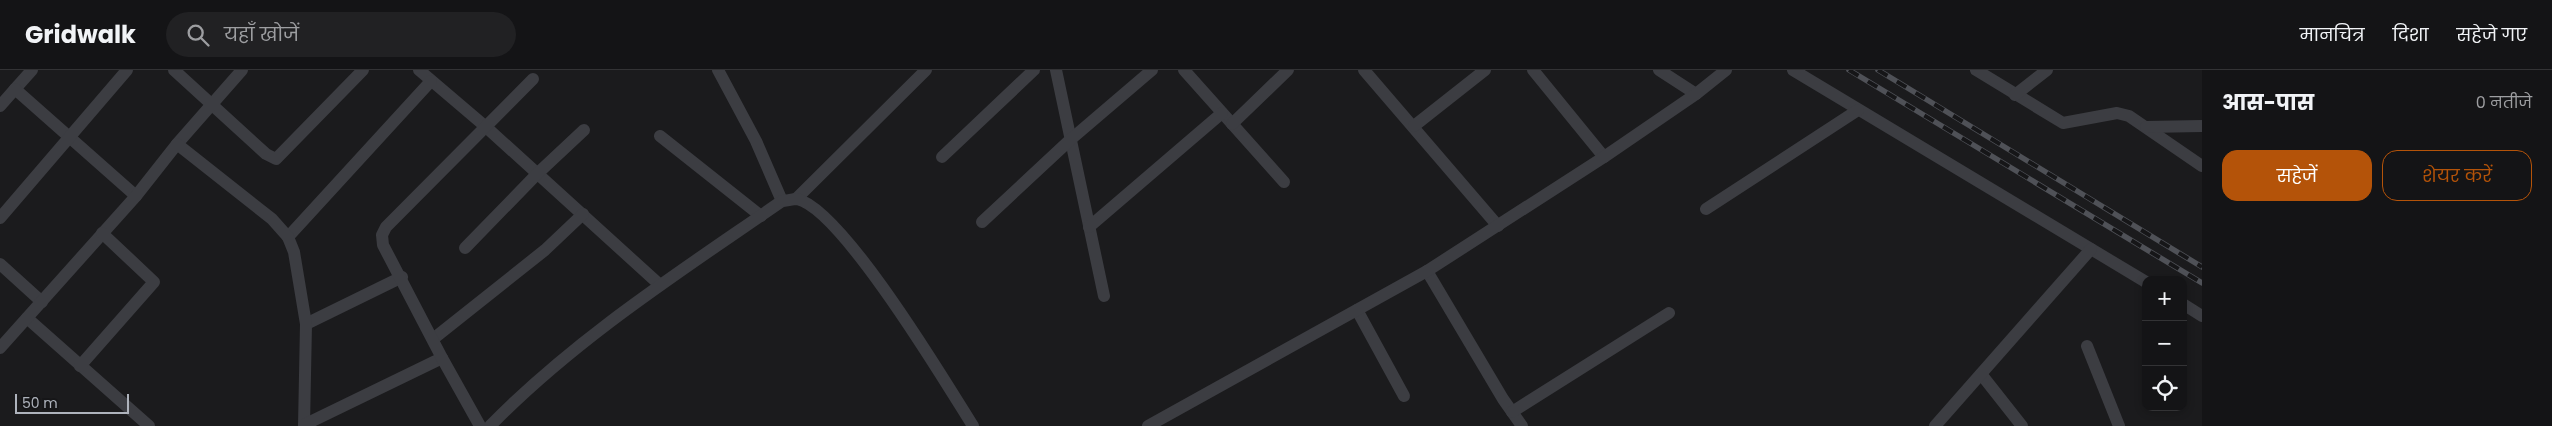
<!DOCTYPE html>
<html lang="hi">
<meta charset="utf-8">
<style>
body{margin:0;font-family:Poppins,"Noto Sans Devanagari",sans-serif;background:#212123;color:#f1f3f6}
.controls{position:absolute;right:15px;bottom:15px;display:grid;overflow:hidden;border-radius:10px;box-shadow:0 2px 8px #0003}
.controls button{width:45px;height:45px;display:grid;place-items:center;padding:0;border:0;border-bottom:1px solid #333335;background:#141416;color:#f1f3f6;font:25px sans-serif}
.scale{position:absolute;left:15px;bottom:12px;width:114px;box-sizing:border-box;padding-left:5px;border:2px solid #aeb3bc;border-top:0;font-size:14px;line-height:18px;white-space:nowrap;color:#aeb3bc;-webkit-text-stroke:4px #161618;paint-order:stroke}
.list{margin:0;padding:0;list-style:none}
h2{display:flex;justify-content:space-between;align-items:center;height:65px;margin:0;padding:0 20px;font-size:21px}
h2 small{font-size:16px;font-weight:400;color:#9d9ea1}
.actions{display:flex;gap:10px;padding:15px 20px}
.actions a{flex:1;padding:11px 0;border:1px solid #b45309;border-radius:15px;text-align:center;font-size:18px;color:#b45309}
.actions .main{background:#b45309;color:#fff}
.icon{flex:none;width:28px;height:28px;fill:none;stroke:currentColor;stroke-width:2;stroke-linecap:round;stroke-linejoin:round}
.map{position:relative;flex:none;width:2202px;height:356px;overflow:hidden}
header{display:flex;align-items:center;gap:30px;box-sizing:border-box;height:70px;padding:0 25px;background:#141416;border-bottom:1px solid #333335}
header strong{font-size:24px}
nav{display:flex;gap:28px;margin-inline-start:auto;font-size:18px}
.search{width:350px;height:45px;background:#212123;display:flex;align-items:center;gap:12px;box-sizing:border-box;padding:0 18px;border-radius:28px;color:#9d9ea1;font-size:19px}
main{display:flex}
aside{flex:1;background:#141416}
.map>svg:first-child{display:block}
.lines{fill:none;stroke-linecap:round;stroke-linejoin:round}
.minor{stroke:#3c3d42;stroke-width:12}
.rail-casing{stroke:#4f5157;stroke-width:5.5}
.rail{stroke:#161618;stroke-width:4;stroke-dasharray:11;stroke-linecap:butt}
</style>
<header>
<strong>Gridwalk</strong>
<div class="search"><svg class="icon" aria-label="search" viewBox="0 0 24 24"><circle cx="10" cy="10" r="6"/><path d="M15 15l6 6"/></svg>यहाँ खोजें</div>
<nav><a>मानचित्र</a><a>दिशा</a><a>सहेजे गए</a></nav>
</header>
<main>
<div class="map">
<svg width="2202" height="356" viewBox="0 0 2202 356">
<rect width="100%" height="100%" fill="#1b1b1d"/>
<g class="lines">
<g class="minor">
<polyline points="174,0 266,84 276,89 363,0"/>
<polyline points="419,0 486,57 660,215"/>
<polyline points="718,0 756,71 782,131"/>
<polyline points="1056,0 1104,226"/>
<polyline points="1184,0 1284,112"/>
<polyline points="1364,0 1498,156"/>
<polyline points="1533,0 1604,87"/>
<polyline points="1659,0 1696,24"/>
<polyline points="1793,0 2146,212"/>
<polyline points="1976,0 2063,53 2117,43 2129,46 2202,96"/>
<polyline points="15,19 32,0"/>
<polyline points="2015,25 2047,0"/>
<polyline points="0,36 15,19 136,126"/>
<polyline points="1232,54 1288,0"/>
<polyline points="1414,56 1485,0"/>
<polyline points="2146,57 2202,56"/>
<polyline points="660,66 761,146"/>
<polyline points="177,74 242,0"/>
<polyline points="942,87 1034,0"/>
<polyline points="796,129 926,0"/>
<polyline points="1706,139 1858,40"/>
<polyline points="0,148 127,0"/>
<polyline points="982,152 1070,70 1152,0"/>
<polyline points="1089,157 1222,43"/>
<polyline points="288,167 431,11"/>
<polyline points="465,178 537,104 584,60"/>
<polyline points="0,194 42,232"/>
<polyline points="1427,201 1503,329 1522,356"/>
<polyline points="2183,234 2202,246"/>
<polyline points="1357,240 1404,326"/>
<polyline points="27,248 149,356"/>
<polyline points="306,254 402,207"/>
<polyline points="433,269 545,180 583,144"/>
<polyline points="2087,276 2119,356"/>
<polyline points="0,278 136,126 177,74 272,149 288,167 294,182 306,254 304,356"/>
<polyline points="80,296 154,212 102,163"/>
<polyline points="1981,304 2022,356"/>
<polyline points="1512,342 1669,243"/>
<polyline points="304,355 442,288"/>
<polyline points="480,356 442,288 383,175 382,165 386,157 533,9"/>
<path d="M490,356c86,-88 191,-155 292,-225 4,0 10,-2 15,-2 45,10 149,184 176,227"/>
<polyline points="1148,356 1427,201 1604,87 1696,24 1726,0"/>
<polyline points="1935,356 2091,179"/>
</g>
<defs>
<g id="rail">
<polyline points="1849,0 2202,213"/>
<polyline points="1878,0 2202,197"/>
</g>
</defs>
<use href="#rail" class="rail-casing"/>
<use href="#rail" class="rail"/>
</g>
</svg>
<div class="controls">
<button>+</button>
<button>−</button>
<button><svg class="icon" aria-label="locate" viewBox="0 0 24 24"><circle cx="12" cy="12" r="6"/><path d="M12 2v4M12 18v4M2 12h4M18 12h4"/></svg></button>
</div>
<div class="scale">50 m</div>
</div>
<aside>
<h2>आस-पास<small>0 नतीजे</small></h2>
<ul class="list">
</ul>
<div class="actions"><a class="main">सहेजें</a><a>शेयर करें</a></div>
</aside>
</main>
